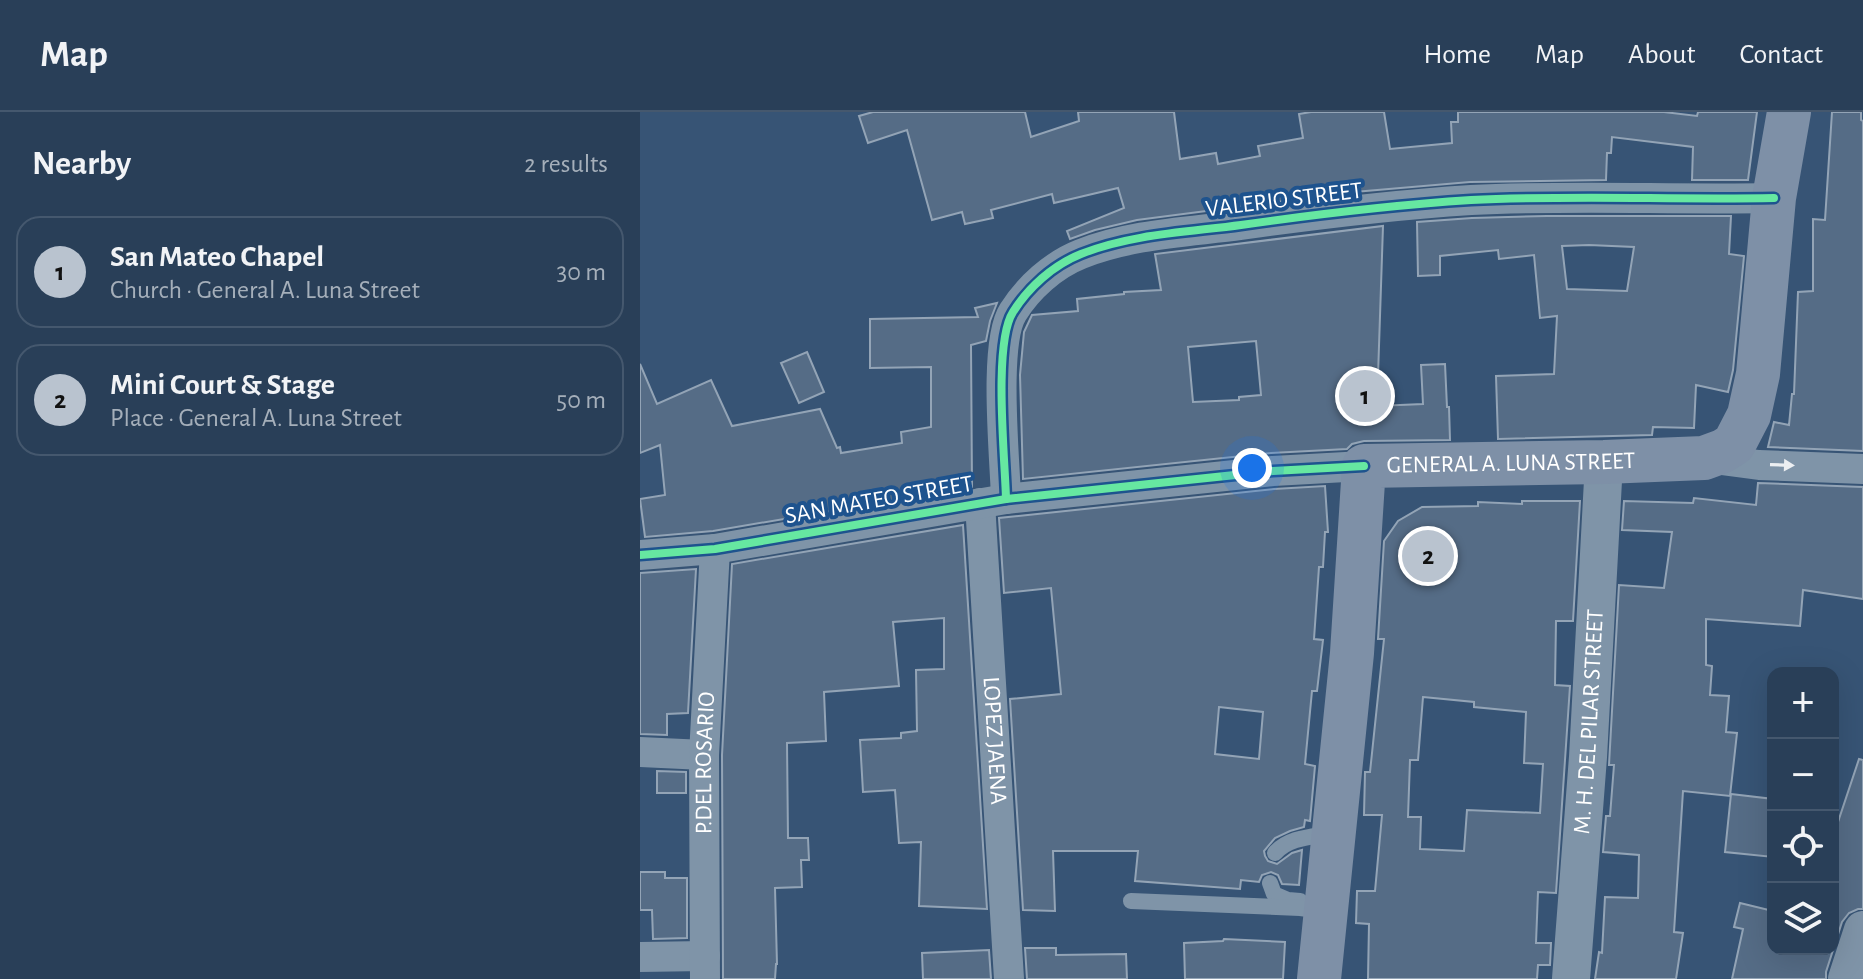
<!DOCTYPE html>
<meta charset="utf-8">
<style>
body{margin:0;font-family:"Alegreya Sans",sans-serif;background:#31465e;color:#f1f3f6}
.controls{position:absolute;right:24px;bottom:24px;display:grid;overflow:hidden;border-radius:16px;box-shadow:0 8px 32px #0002}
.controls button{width:72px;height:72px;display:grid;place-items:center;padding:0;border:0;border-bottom:2px solid #45586e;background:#293f58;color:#f1f3f6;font:40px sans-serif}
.you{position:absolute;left:612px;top:356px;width:28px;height:28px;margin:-20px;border:6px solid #fff;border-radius:50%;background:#1a73e8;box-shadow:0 0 0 12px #1a73e833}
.badge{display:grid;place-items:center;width:52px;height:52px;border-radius:50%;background:#b9c3cf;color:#111;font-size:26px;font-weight:700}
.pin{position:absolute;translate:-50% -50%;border:4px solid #fff;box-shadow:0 2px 8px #0006}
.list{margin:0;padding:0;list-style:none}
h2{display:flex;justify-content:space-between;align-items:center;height:104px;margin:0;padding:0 32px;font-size:34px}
h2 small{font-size:26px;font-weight:400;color:#a5afba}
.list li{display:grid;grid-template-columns:52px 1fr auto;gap:24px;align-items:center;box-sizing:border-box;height:112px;margin:0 16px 16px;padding:0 16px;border:2px solid #45586e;border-radius:24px}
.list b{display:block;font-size:30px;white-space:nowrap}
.list p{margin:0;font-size:26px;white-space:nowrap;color:#a5afba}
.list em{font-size:26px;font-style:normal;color:#a5afba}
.icon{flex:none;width:44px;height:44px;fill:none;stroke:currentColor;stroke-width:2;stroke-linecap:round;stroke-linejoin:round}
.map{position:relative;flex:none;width:1223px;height:867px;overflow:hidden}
header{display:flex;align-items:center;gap:48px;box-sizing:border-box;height:112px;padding:0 40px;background:#293f58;border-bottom:2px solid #45586e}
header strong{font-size:38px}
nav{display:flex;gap:44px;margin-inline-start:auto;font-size:28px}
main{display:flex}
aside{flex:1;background:#293f58}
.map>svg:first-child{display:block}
.building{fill:#556c86;stroke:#93a4b6;stroke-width:2;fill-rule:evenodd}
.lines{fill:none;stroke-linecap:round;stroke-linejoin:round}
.service{stroke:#7f94a8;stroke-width:16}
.minor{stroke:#7f94a8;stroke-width:30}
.tertiary{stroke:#7f94a8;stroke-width:38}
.primary{stroke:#7e90a7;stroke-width:44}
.cycleway-casing{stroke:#1e538e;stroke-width:13}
.cycleway{stroke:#66e7a1;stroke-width:8}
.oneway{fill:#eceff2}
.labels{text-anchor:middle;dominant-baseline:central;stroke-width:8;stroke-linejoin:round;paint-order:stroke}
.street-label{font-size:24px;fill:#fff;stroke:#1e538e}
</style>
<header>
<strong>Map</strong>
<nav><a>Home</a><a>Map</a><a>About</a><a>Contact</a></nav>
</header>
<main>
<aside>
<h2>Nearby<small>2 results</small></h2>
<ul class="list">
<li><span class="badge">1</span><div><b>San Mateo Chapel</b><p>Church · General A. Luna Street</p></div><em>30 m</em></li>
<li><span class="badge">2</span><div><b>Mini Court &amp; Stage</b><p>Place · General A. Luna Street</p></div><em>50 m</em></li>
</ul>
</aside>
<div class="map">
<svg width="1223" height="867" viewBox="0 0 1223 867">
<rect width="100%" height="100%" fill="#375475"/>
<g class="building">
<polygon points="233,0 385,0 391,25 439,9 438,0 534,0 540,47 576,41 578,52 620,44 618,34 663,26 659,2 671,0 744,0 750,37 812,31 811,10 818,10 818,0 1024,0 1057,4 1058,0 1117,0 1108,68 1052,68 1053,35 972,25 971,41 967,41 966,68 830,70 714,80 497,108 455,118 430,127 427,119 484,96 478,76 414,91 412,82 351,98 353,106 325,112 322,100 292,108 267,18 228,31 219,4"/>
<polygon points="1192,0 1221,0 1221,8 1223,9 1223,339 1128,335 1134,310 1149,313 1152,282 1154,282 1158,180 1173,179 1173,107 1185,108"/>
<path d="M907,104h184l-2,38 15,2 -11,114 -5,22 -32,-7 -2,43 -41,-1 -1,8 -154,4 -2,-63 58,-2 3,-58 -17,2 -6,-63 -35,4 -1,-9 -58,6v19l-22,1 -1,-54 55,-4zM949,133l45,2 -7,44 -60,-2 -5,-43z"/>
<path d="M743,114l-6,180 46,-2 -2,-39 24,-1 2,43h2l1,33 -86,1 -12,3 -5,5 -76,4 -248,26 -3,-104 4,-43 8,-17 46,-4 -1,-12 47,-5v-2l37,-2 -6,-36zM616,229l5,54 -22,2v3l-46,2 -5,-55z"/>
<polygon points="357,191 350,209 346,229 331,233 332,375 73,419 5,425 0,387 25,383 20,333 0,341 0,252 17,292 71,268 92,314 180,297 197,336 200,335 201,341 262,331 261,320 291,315 291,255 230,256 230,207 338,205 335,196"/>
<polygon points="167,240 184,280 159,291 141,251"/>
<polygon points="1118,371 1223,375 1223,487 1163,478 1160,514 1066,507 1066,553 1072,554 1070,583 1089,584 1086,620 1097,621 1090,684 1043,679 1034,820 1043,821 1036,867 955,867 959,840 962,841 965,785 998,786 999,743 963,740 966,704 970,704 974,653 969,653 979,473 1024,476 1032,420 982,418 984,389 1053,391 1054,386 1116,393"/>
<path d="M685,374l3,46h-3l-2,35h-4l-5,72 9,1 -6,51h-5l-7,73 10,2 -5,55 -5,-1 -1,7 -14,4 -15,7 -11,13 1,5 3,5 9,3 15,-11 10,-3 -3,35 -17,-1 -4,-9 -7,-3 -9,3 -3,7 -18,-2 -1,9 -105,-8 3,-30h-85l2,60 -32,-1 -13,-211 51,-5 -10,-106 -47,5 -5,-75 275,-29zM579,595l44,5 -4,47 -44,-5z"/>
<path d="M882,389h58l-7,120h-17l-1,64 15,1 -14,207 -18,-1 -2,51h15l-1,22h-12l-1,14h-169l1,-55 -13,-1 1,-32h18l7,-76h-18l1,-43h5l14,-133h-6l6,-98 14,-20 24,-14 56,-1v-4l44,2zM783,585l51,5v5l52,5 -2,51 19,1 -3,49 -73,-3 -3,41 -44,-2 1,-32h-13l2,-57h8z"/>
<polygon points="323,413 347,797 279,794 281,730 259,731 255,678 223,680 220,628 261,626 261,621 277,619 276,558 304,557 304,506 253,510 259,574 184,580 186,629 147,631 148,726 168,726 169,748 161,748 162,775 135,776 137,852 136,852 135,867 83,867 82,643 92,452"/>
<polygon points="56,457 48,601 27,602 27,623 0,622 0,461"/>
<polygon points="1219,647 1223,648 1223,797 1218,797 1209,801 1202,810 1186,860 1186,867 1092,867 1103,817 1094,815 1100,791 1133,799 1133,837 1193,837 1193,725"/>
<polygon points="17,659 46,660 46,681 17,681"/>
<polygon points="1091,682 1133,687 1133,745 1085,740"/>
<polygon points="0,760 25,760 25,766 47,766 47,826 13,827 12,798 0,798"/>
<polygon points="584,827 645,830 643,867 545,867 544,831 583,829"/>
<polygon points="385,836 416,836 416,843 486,842 487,867 387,867"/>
<polygon points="349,838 351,867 283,867 282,841"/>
</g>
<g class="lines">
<g class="service">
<path d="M635,741c14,-16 37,-16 58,-20"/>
<polyline points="630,771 634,782 648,788 660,789"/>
<polyline points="491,789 660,796 684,799"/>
</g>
<g class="minor">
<polyline points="1066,346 1119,353 1223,357"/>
<path d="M366,387c-1,-40 -13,-156 7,-187 15,-24 40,-47 68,-58 50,-20 108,-22 160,-29 77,-11 153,-20 230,-25 101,-5 202,0 303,-2"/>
<path id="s1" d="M340,391l29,476"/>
<polyline points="0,443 75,437 366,387 633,359 724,354"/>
<polyline points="0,640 64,643"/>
<polyline points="0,845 65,844"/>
<path id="s2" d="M65,867l-1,-224 11,-206"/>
</g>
<g class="tertiary">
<path id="s3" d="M931,867l17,-222 16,-295"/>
<polyline points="1207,867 1223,818"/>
</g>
<path class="primary" id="s4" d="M679,867l33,-326 12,-187 240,-4 100,-4 19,-7 11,-7 15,-29 9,-41 16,-176 15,-86"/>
<defs>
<g id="cycleway">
<path d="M366,387c-1,-40 -13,-156 7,-187 15,-24 40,-47 68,-58 50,-20 108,-22 160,-29 77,-11 153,-20 230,-25 101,-5 202,0 303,-2"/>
<polyline points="0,443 75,437 366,387 633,359 724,354"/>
</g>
</defs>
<use href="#cycleway" class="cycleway-casing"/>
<use href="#cycleway" class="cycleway"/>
</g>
<defs><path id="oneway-solid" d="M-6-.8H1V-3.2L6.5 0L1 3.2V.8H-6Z" transform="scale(2)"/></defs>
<use class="oneway" href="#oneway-solid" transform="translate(1142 353) rotate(2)"/>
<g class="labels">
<g class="street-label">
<text transform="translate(644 88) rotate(-7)">VALERIO STREET</text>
<text stroke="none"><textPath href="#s4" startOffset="662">GENERAL A. LUNA STREET</textPath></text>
<text transform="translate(239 388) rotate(-10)">SAN MATEO STREET</text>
<text stroke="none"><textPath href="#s3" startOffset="258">M. H. DEL PILAR STREET</textPath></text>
<text stroke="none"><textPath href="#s1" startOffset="238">LOPEZ JAENA</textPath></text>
<text stroke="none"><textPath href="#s2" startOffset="216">P.DEL ROSARIO</textPath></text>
</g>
</g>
</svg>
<div class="controls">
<button>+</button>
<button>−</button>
<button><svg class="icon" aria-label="locate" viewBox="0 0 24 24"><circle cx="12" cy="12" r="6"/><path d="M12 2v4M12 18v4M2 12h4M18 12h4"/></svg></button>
<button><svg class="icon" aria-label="layers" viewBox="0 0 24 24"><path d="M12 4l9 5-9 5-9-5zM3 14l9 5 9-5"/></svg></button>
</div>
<div class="you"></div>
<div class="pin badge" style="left:725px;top:284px">1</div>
<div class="pin badge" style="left:788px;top:444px">2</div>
</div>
</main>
